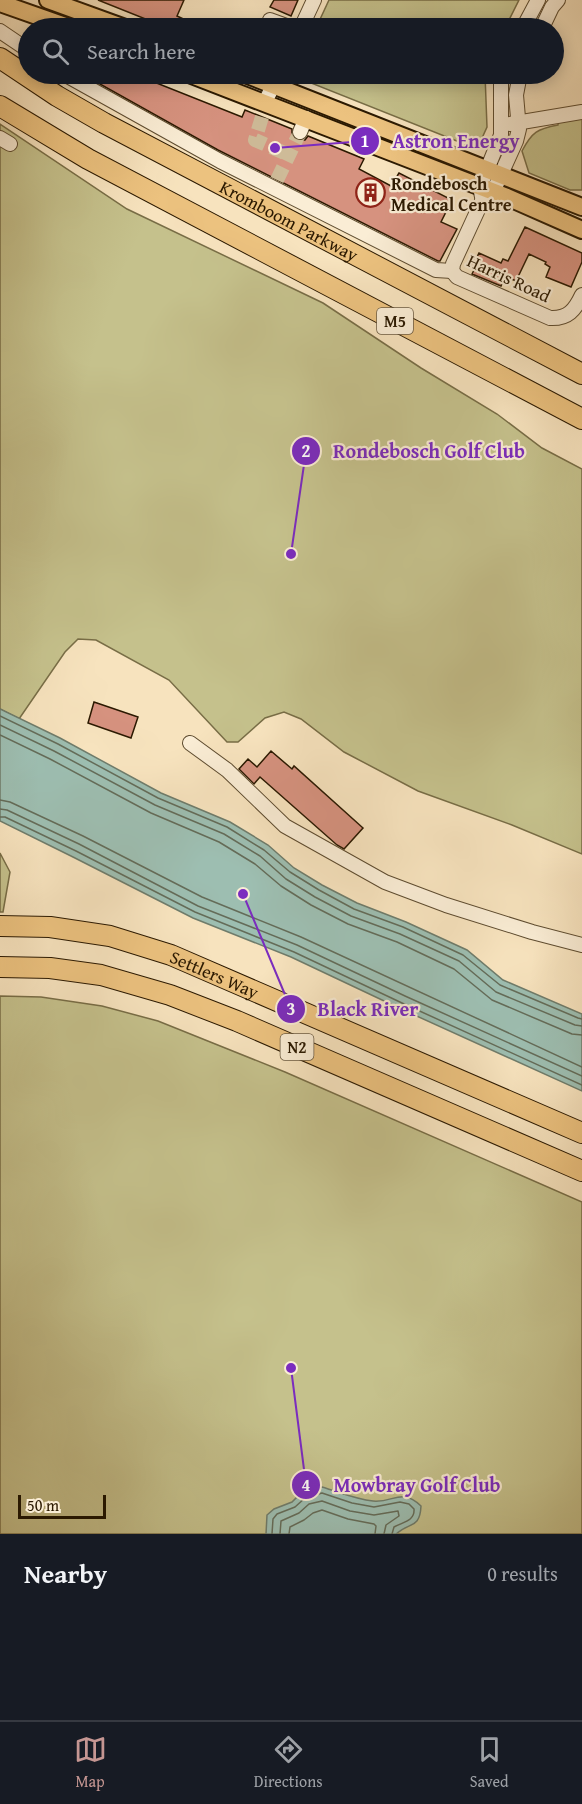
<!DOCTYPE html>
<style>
body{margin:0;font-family:"Gentium Book Plus",serif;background:#20242c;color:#f1f3f6}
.scale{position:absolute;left:18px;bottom:15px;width:88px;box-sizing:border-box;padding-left:6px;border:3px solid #2b1901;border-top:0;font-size:16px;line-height:21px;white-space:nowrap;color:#2b1901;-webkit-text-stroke:4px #faedd5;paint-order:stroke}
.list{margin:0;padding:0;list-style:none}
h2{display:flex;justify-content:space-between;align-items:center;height:78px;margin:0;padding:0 24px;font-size:26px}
h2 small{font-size:20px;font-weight:400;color:#9ea1a6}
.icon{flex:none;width:33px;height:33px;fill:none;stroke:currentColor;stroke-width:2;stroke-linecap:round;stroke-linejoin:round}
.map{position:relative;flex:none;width:582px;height:1534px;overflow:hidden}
.search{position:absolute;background:#171b24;box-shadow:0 3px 15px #0003;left:18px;right:18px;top:18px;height:66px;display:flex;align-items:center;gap:15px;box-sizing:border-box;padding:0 21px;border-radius:33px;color:#9ea1a6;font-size:22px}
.sheet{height:186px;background:#171b24}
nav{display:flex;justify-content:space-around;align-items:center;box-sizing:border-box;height:84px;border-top:2px solid #363941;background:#171b24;font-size:16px;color:#9ea1a6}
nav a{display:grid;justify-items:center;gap:3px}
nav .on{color:#c59692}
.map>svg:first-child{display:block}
.green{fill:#c5c18c;stroke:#786d46;stroke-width:1.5}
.water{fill:#9dbeb1;stroke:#6f7c6b;stroke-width:1.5}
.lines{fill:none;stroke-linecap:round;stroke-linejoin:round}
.shore{stroke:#646c59;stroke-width:1.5}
.building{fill:#d6927f;stroke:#2b1901;stroke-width:1.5}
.minor-tunnel{stroke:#cebb98;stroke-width:14;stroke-dasharray:14 7;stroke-linecap:butt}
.minor-casing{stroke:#5e4c30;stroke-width:16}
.major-casing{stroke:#2b1901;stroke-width:20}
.highway-casing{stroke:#2b1901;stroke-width:22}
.minor{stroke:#faedd5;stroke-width:14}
.major{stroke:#ecc27f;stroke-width:16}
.highway{stroke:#ecc27f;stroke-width:20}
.labels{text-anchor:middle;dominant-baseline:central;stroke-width:4.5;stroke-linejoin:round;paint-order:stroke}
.shield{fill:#faedd5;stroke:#695941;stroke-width:1.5}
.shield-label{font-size:16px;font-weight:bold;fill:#2b1901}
.poi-label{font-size:18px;font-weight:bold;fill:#2b1901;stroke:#faedd5;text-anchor:start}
.street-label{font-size:18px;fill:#2b1901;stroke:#faedd5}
.leader{fill:none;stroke:#7b2cbf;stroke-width:2}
.callout-dot{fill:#7b2cbf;stroke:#faedd5;stroke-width:2}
.mark-label{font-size:18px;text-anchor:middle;font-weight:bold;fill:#fff}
.callout-label{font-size:20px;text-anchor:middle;font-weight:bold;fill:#7b2cbf;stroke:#faedd5;stroke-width:4.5;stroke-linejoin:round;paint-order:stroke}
</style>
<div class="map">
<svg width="582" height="1534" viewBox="0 0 582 1534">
<rect width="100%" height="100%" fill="#f7e3be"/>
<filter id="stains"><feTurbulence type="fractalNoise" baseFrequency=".00333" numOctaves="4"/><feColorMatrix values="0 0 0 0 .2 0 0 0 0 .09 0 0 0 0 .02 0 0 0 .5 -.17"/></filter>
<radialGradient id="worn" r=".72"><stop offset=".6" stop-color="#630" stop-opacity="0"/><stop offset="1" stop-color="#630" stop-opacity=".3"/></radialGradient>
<g class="green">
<polygon points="329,0 519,0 505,28 316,28"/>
<polygon points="299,74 485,74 487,127 477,149 301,79"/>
<path d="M582,118v72h-12l-41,-17 -7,-22c10,-19 15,-22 36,-26v-3z"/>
<polygon points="0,124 127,209 323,303 421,368 497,414 542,448 582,469 582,854 512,825 418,791 344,752 301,719 284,712 265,718 238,742 227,742 169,680 96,640 78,639 65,652 19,719 0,709"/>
<polygon points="0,853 10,872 3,912 0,912"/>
<polygon points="0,996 41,997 102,1006 158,1021 285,1072 582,1202 582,1534 0,1534"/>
</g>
<g class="water">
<polygon points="0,709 60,738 161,793 230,822 268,845 294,868 322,885 357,903 406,922 467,950 503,980 582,1014 582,1091 399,1008 291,957 193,918 73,857 0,821"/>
<path d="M322,1487c17,5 33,12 51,14 21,2 28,-14 48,5 -1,23 -12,16 -25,28h-130l1,-19 7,-6 18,-7 10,-10z"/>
</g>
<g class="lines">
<g class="shore">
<polyline points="0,716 58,744 158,798 227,827 264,850 290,872 319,890 354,909 403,927 463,955 500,985 578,1018 582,1019"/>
<polyline points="0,725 54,751 155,805 224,834 260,856 286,879 315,897 351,916 400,934 459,961 496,992 575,1025 582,1026"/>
<polyline points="0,735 50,759 151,813 219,842 255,864 281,886 311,905 348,924 397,942 454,969 492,1000 572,1034 582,1035"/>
<polyline points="0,800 10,802 83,836 202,897 301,937 582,1067"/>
<polyline points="0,809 7,810 79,844 198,906 297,945 405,996 582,1076"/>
<polyline points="0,817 5,817 76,851 195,912 294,952 402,1003 582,1085"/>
<path d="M272,1534l1,-15 4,-5 18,-7 10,-9 17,-5 30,10 22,4 26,-5 9,2 5,5c1,12 -11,13 -20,18l-2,7"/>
<polyline points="280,1534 281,1521 299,1513 309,1504 322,1501 350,1511 374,1515 398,1511 399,1516 386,1525 384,1534"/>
<polyline points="289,1534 290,1527 304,1520 313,1513 322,1510 348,1519 374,1524 376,1526 375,1534"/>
</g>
</g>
<g class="building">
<polygon points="98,0 184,0 177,16 188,21 184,28 168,28"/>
<polygon points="274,0 298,0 291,16 270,7"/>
<polygon points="82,74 134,74 242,117 245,110 292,129 292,137 297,140 305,140 308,136 364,159 359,169 391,186 399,173 452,200 441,222 457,229 440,261 438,261 218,150"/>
<polygon points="525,227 582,253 582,262 571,287 546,277 550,267 545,264 546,262 529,254 516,281 505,276 501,286 472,274 475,268 471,267 472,258 476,259 479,253 501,263 503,259 508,261"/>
<polygon points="94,702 138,717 131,738 88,723"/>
<polygon points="271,751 292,769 294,766 363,828 344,849 337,845 260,777 254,784 239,769 248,759 257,767"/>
</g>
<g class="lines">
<g class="minor-tunnel">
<polyline points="262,117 255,140 289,155"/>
<polyline points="277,180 300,132"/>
</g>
<defs>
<g id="minor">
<polyline points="270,20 292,28"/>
<polyline points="81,28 87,15"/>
<polyline points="301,28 314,0"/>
<polyline points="523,28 538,0"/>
<polyline points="542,28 552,7 558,0"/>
<polyline points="0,31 28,50"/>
<polyline points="64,74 220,161 436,270 452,271"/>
<path d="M520,74l-4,21 3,34 -3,12 -23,51 -11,9 -29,63 -1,7 5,6 93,41c18,1 25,-8 32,-23"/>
<polyline points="265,102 279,74"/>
<polyline points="510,124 582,112"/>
<polyline points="300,132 306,118"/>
<polyline points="0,138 10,144"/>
<polyline points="482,197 480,187 501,135 501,83 502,74"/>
<polyline points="190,743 227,770 285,826 385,882 446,905 532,932 582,945"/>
</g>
<g id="major">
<polyline points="48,0 125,28"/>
<polyline points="0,3 71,28"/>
<polyline points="189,74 507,197 582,230"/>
<polyline points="245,74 582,207"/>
</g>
<g id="highway">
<path id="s1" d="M0,58l57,38 47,27 478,251"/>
<polyline points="0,106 88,159 582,419"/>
<path id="s2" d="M0,926l50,1 60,9 61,19 411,178"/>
<polyline points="0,967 50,968 101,975 170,995 237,1021 582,1171"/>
</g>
</defs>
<use href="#minor" class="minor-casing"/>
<use href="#major" class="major-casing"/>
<use href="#highway" class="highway-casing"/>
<use href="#minor" class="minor"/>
<use href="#major" class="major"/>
<use href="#highway" class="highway"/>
</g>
<defs>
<symbol id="building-ring" viewBox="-11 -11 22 22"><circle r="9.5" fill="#faedd5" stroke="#8f2418" stroke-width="1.5"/><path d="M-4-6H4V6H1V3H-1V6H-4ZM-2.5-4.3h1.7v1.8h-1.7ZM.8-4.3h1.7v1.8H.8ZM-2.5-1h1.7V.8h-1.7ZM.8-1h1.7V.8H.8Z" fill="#8f2418"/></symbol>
</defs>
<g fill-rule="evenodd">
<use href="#building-ring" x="354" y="176" width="33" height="33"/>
</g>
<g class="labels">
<g class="shield">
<rect x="377" y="308" width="36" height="26" rx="4.5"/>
<rect x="280.5" y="1034" width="33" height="26" rx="4.5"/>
</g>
<g class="shield-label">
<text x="395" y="321">M5</text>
<text x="297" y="1047">N2</text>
</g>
<g class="poi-label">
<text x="391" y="183">Rondebosch<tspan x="391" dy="21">Medical Centre</tspan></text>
</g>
<g class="street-label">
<text stroke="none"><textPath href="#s1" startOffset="332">Kromboom Parkway</textPath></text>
<text transform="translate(509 278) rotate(25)">Harris Road</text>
<text stroke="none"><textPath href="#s2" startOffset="222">Settlers Way</textPath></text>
</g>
</g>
<path class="leader" d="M275 148L365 141M291 554L306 451M243 894L291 1009M291 1368L306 1485"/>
<g class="callout-dot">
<circle cx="275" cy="148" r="6"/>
<circle cx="291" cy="554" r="6"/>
<circle cx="243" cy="894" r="6"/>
<circle cx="291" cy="1368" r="6"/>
<circle cx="365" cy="141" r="15"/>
<circle cx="306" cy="451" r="15"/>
<circle cx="291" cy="1009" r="15"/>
<circle cx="306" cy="1485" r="15"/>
</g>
<g class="mark-label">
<text x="365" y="147">1</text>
<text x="306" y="457">2</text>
<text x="291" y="1015">3</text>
<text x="306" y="1491">4</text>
</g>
<g class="callout-label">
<text x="456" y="148">Astron Energy</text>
<text x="429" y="458">Rondebosch Golf Club</text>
<text x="368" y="1016">Black River</text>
<text x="417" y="1492">Mowbray Golf Club</text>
</g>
<rect width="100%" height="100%" filter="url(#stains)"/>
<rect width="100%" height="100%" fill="url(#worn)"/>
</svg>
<div class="scale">50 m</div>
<div class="search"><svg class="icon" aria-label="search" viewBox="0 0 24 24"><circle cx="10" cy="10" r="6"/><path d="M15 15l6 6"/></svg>Search here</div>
</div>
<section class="sheet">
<h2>Nearby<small>0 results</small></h2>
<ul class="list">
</ul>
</section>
<nav>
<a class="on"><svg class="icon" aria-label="map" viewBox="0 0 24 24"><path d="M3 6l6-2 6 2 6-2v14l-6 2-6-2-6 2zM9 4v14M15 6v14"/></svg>Map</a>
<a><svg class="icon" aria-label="directions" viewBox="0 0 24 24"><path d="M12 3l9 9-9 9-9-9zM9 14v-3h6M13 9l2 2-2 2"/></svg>Directions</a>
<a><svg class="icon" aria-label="saved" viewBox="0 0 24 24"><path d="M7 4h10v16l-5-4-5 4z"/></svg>Saved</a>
</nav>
